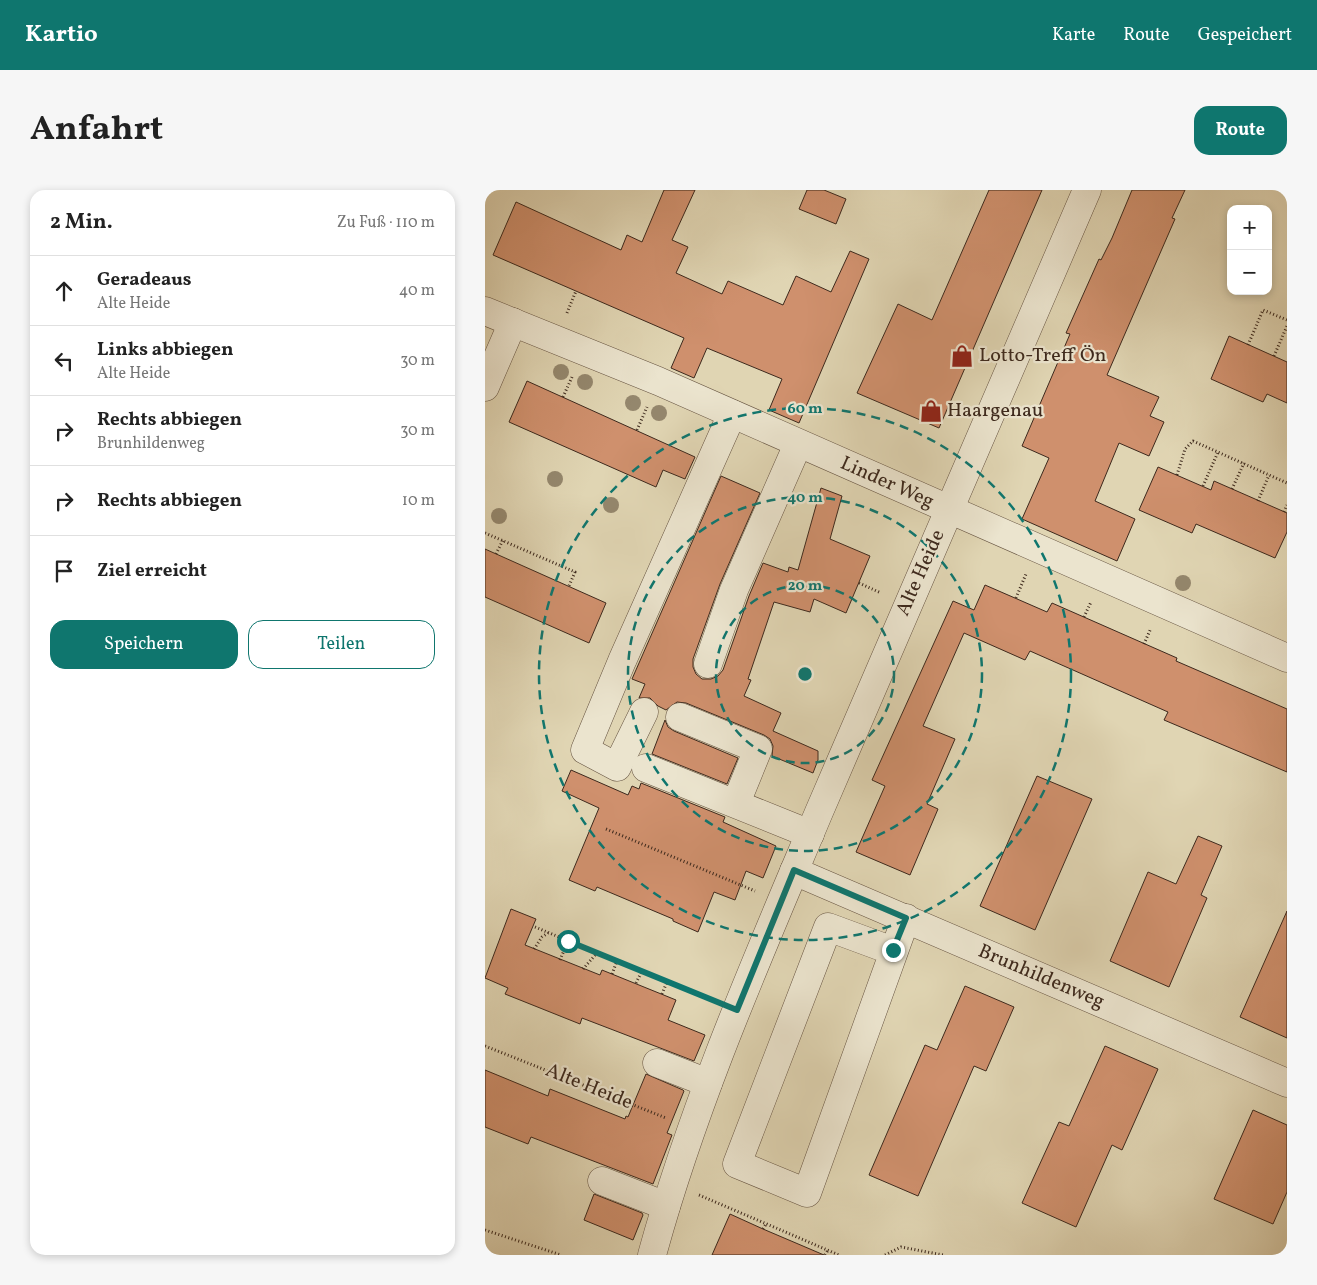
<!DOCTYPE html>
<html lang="de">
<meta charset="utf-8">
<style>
body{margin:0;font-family:Vollkorn,serif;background:#f6f6f6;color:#222}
.controls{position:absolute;right:15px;top:15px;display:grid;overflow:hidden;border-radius:10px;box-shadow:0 2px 8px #0003}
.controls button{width:45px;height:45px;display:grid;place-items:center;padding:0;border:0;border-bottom:1px solid #e0e0e0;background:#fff;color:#222;font:25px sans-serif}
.stop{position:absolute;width:15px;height:15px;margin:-11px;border:4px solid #0f766e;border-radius:50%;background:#fff}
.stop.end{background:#0f766e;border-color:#fff;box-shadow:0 1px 5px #0008}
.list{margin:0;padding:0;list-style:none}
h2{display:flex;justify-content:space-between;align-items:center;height:65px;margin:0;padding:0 20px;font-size:21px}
h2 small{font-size:16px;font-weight:400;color:#767676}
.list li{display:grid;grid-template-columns:32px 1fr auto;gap:15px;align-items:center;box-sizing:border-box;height:70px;padding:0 20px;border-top:1px solid #e0e0e0}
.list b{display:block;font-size:19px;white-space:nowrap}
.list p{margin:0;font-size:16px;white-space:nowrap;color:#767676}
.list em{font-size:16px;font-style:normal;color:#767676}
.actions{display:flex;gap:10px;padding:15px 20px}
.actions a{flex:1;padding:11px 0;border:1px solid #0f766e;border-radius:15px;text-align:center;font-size:18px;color:#0f766e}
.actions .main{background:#0f766e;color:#fff}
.icon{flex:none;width:28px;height:28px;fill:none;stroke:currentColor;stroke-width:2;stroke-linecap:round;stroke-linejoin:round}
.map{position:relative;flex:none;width:802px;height:1065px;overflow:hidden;border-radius:15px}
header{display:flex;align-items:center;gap:30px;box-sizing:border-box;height:70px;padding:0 25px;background:#0f766e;color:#fff}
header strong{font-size:24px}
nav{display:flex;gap:28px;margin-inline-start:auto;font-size:18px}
.intro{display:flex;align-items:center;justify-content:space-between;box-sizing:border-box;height:120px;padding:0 30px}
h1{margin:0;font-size:35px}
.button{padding:12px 22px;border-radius:15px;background:#0f766e;color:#fff;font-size:18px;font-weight:700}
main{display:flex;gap:30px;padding:0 30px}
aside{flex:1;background:#fff;border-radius:15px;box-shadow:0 2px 8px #0003}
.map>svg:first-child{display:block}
.building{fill:#cf906d;stroke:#3d291d}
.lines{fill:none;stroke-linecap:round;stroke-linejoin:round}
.minor-casing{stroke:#665442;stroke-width:29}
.path{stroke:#3d291d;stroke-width:3;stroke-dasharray:1 2.5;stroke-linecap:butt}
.minor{stroke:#ebe4ce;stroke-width:28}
.tree{fill:#94876d}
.route{stroke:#0f766e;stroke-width:6}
.ring{fill:none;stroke:#0f766e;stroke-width:2.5;stroke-dasharray:9 6}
.labels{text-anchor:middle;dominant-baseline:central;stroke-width:4.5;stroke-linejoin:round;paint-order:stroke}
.poi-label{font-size:20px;fill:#3d291d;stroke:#ebe4ce;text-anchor:start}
.street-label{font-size:20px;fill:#3d291d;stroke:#ebe4ce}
.centre{fill:#0f766e;stroke:#ebe4ce;stroke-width:2.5}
.ring-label{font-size:15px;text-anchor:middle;font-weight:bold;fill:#0f766e;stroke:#ebe4ce;stroke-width:4.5;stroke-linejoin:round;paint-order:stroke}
</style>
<header>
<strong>Kartio</strong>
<nav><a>Karte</a><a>Route</a><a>Gespeichert</a></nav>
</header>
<div class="intro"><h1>Anfahrt</h1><a class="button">Route</a></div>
<main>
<aside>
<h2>2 Min.<small>Zu Fuß · 110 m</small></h2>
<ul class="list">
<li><svg class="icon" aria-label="ahead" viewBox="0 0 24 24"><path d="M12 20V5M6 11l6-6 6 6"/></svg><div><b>Geradeaus</b><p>Alte Heide</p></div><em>40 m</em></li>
<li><svg class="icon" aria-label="left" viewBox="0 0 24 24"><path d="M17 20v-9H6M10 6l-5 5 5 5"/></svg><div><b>Links abbiegen</b><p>Alte Heide</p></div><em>30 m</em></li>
<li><svg class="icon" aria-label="right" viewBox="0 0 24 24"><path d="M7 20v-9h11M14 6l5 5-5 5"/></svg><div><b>Rechts abbiegen</b><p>Brunhildenweg</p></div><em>30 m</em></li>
<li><svg class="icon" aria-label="right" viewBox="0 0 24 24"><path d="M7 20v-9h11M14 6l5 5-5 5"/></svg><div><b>Rechts abbiegen</b></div><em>10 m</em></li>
<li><svg class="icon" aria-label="arrive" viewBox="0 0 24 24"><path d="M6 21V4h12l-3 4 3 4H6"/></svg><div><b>Ziel erreicht</b></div></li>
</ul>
<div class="actions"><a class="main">Speichern</a><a>Teilen</a></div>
</aside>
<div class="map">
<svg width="802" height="1065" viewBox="0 0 802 1065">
<rect width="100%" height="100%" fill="#e0d5b3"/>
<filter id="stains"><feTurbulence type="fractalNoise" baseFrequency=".004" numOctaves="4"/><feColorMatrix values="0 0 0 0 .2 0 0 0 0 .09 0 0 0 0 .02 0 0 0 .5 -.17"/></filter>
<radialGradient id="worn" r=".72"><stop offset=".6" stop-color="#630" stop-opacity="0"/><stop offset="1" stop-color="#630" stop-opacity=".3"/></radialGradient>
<g class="building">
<polygon points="179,0 210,0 187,50 203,57 191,83 237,104 243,91 298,115 311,86 346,102 365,61 384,69 314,233 284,220 297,189 222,158 209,188 186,178 199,148 8,65 31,12 136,60 142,45 157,52"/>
<polygon points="322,0 339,0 361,9 351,34 314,19"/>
<polygon points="504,0 557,0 454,238 372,203 413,114 447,130"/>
<polygon points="647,0 700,0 687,28 690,29 622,185 674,207 665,226 679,232 664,266 634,253 610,311 650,329 632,371 537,329 564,268 537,256 585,144 581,143 614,69 616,70 627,48"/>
<polygon points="744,146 802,172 802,213 782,204 778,212 726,189"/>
<polygon points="42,191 210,267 200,289 178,280 171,297 24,232"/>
<polygon points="673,277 726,300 729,291 802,323 802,342 790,368 711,334 707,343 654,320"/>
<polygon points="236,286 275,303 235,394 208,469 208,477 211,484 217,489 226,489 233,486 238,480 264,406 278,373 303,382 304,377 313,380 336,298 357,306 345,349 385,366 361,423 329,409 325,422 289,412 263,489 266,490 259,506 296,523 288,541 333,561 333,570 328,583 287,566 288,556 285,549 279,545 201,513 192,512 181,520 173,516 165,508 154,508 160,494 147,489"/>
<polygon points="0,359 121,413 104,453 0,407"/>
<polygon points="500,395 562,422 567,413 692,468 691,471 802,519 802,582 679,530 683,522 545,461 540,470 479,443 438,536 470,549 442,614 453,619 425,685 371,662 400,596 387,590 468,411 489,420"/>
<polygon points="180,530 183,537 189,541 253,568 242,594 167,564"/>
<polygon points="86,580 143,605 147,596 154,599 156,593 240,627 238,632 291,656 278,688 261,681 250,710 229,702 213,742 188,731 188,729 112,697 110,701 84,690 114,618 77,601"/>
<polygon points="552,586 607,609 550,740 495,716"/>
<polygon points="713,646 737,656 716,705 722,708 684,797 625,771 663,682 691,694"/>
<polygon points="26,719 51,729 40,755 115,785 117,780 191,810 183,830 220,845 209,871 97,828 95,834 20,804 23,798 0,788"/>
<polygon points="802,721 802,848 755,827"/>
<polygon points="480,796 529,817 501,881 489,876 433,1006 384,985 440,855 452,860"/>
<polygon points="620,856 673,879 637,960 627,955 591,1037 537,1013 574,932 584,936"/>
<polygon points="0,880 63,906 65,899 140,929 141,926 143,927 161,884 198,900 199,901 182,943 187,945 168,994 46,947 43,954 0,937"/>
<polygon points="768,920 802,935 802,1002 788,1034 729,1009"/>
<polygon points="109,1004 157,1023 158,1025 148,1050 99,1030"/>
<polygon points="245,1024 278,1039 339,1065 227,1065"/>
</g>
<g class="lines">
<defs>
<g id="minor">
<polyline points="0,121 173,191 802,468"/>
<polyline points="0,197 28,132"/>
<polyline points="223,474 249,400 313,254"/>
<polyline points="159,522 132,577 100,560 137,471 247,224"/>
<polyline points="195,527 273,559 251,613"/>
<polyline points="161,578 325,644"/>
<polyline points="309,681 802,893"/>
<polyline points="408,761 343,737 252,974 322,1003 421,728"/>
<polyline points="172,873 223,893"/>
<polyline points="117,991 181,1016"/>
<path d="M167,1065c42,-153 106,-298 167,-443 88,-208 178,-415 268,-622"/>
</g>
</defs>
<use href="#minor" class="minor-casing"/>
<g class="path">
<polyline points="82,123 91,101"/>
<polyline points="763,155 778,120 802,130"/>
<polyline points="789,166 802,136"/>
<polyline points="78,207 87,187"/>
<polyline points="152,240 162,217"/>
<polyline points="692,285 700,259 708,251 802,293"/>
<polyline points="718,296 733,262"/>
<polyline points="747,299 759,273"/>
<polyline points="773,311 784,285"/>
<polyline points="799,322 802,315"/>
<polyline points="0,343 90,382 84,396"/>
<polyline points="11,364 18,350"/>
<polyline points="374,393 396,403"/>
<polyline points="531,408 541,384"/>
<polyline points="599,427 606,412"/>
<polyline points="659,454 666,438"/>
<polyline points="121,639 270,701"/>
<polyline points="50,737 226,810"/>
<polyline points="49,759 57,747 63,743"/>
<polyline points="75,770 83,751"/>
<polyline points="98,779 112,763"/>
<polyline points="127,784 132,771"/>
<polyline points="151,793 157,781"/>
<polyline points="177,804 182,792"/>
<polyline points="0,856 181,928"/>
<polyline points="214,1005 354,1065"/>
<polyline points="278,1039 281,1034"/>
<polyline points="0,1040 76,1065"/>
<polyline points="340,1065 343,1060"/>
<polyline points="400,1065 416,1057 458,1065"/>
</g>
<use href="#minor" class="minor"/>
</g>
<g class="tree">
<circle cx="76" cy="182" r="8"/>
<circle cx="100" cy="192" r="8"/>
<circle cx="148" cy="213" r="8"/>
<circle cx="174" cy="223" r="8"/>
<circle cx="70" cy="289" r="8"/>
<circle cx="126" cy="315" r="8"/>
<circle cx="14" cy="326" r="8"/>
<circle cx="698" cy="393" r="8"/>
</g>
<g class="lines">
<polyline class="route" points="83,751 252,820 309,680 421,728 408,760"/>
</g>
<g class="ring">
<circle cx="320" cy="484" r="89"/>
<circle cx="320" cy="484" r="177"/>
<circle cx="320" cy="484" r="266"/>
</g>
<defs>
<symbol id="shop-bare" viewBox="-9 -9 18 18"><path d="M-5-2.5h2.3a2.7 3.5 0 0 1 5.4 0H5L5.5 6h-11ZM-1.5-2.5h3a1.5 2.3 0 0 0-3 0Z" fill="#8f2418" stroke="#ebe4ce" stroke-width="2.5" paint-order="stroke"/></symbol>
</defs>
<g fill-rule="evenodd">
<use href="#shop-bare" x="461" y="150" width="32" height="32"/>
<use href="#shop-bare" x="430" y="205" width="32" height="32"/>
</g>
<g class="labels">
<g class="poi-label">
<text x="494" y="166">Lotto-Treff Ön</text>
<text x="462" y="221">Haargenau</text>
</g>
<g class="street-label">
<text transform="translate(402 293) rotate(24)">Linder Weg</text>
<text transform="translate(436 383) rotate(-66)">Alte Heide</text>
<text transform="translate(556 787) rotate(23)">Brunhildenweg</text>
<text transform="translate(104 897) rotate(22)">Alte Heide</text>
</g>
</g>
<circle cx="320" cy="484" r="8" class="centre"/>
<g class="ring-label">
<text x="320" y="223">60 m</text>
<text x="320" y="312">40 m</text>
<text x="320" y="400">20 m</text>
</g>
<rect width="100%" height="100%" filter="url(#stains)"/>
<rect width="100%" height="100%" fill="url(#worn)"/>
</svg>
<div class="controls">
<button>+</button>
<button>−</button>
</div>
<div class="stop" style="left:83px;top:751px"></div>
<div class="stop end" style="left:408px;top:760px"></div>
</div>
</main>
